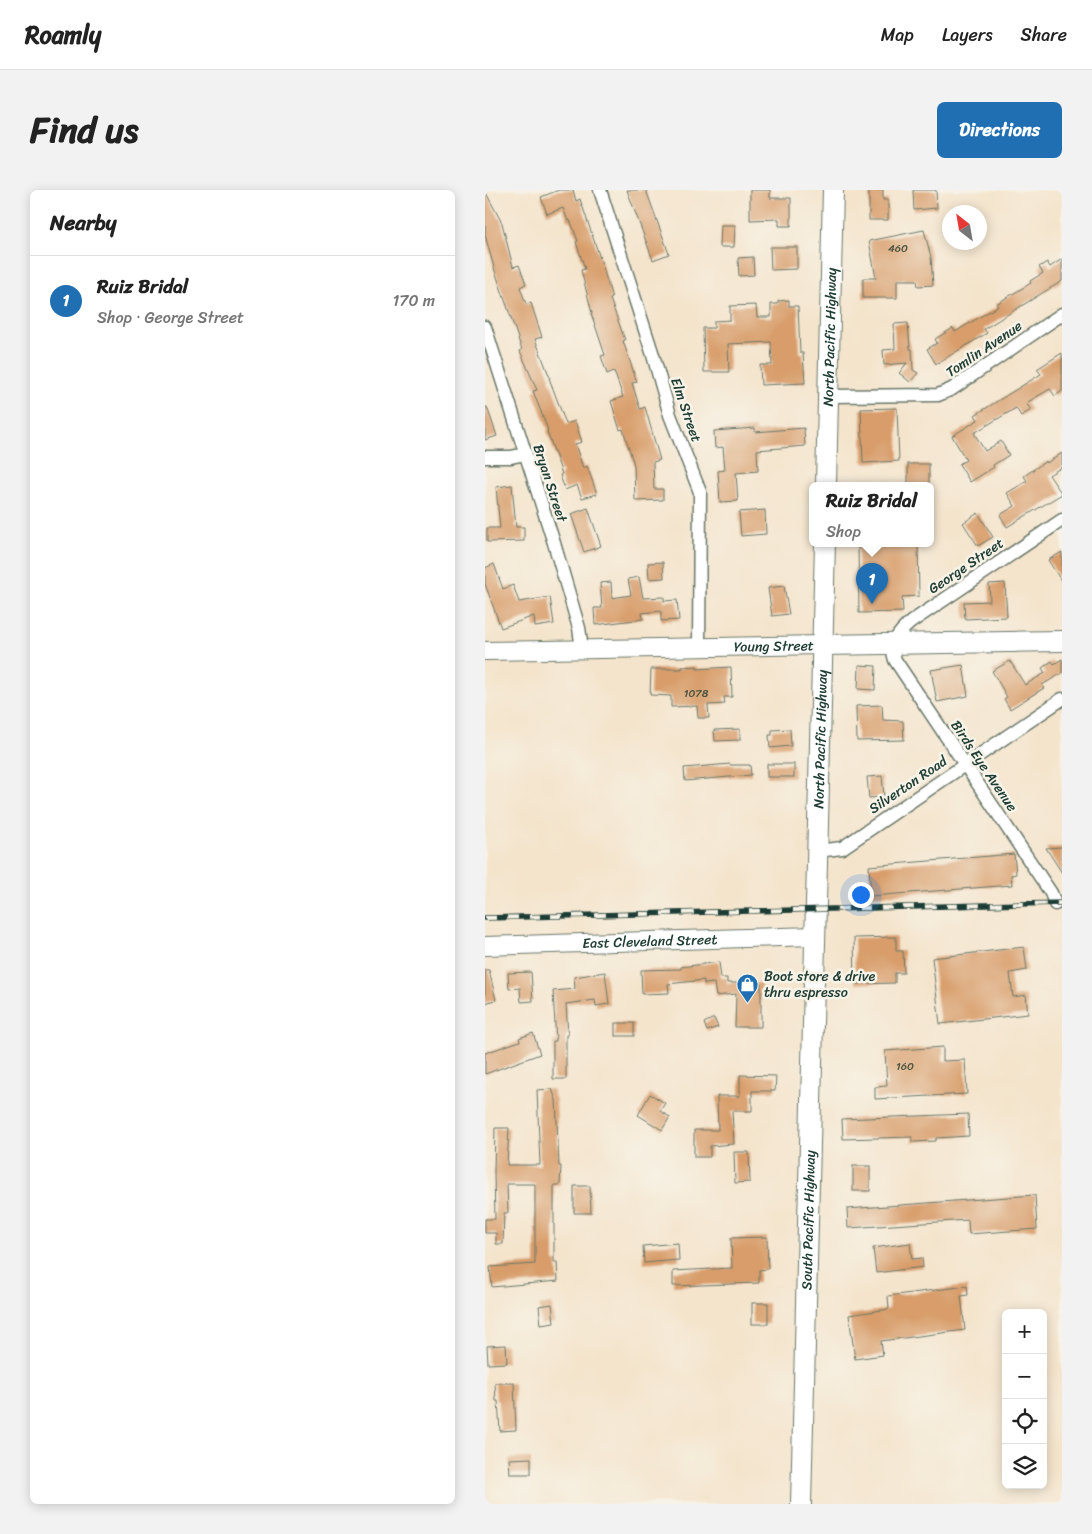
<!DOCTYPE html>
<meta charset="utf-8">
<style>
body{margin:0;font-family:Sriracha,sans-serif;background:#f2f2f2;color:#222}
.controls{position:absolute;right:15px;bottom:15px;display:grid;overflow:hidden;border-radius:8px;box-shadow:0 2px 12px #0003}
.controls button{width:45px;height:45px;display:grid;place-items:center;padding:0;border:0;border-bottom:1px solid #e0e0e0;background:#fff;color:#222;font:25px sans-serif}
.compass{position:absolute;left:457px;top:15px;width:45px;height:45px;border-radius:50%;background:#fff;box-shadow:0 2px 12px #0003;rotate:329deg}
.you{position:absolute;left:375px;top:704px;width:18px;height:18px;margin:-12px;border:4px solid #fff;border-radius:50%;background:#1a73e8;box-shadow:0 0 0 8px #1a73e833}
.badge{display:grid;place-items:center;width:32px;height:32px;border-radius:50%;background:#1f6fb2;color:#fff;font-size:16px;font-weight:700}
.pin{position:absolute;translate:-50% -41px;filter:drop-shadow(0 1px 2px #0008)}
.pin::after{content:'';position:absolute;top:26px;width:18px;height:15px;background:inherit;clip-path:polygon(0 0,100% 0,50% 100%)}
.popup{position:absolute;left:324px;top:292px;width:125px;height:65px;box-sizing:border-box;display:grid;place-content:center;border-radius:8px;background:#fff;filter:drop-shadow(0 1px 4px #0005);font-size:16px;white-space:nowrap;color:#767676}
.popup b{font-size:19px;color:#222}
.popup::after{content:'';position:absolute;left:50%;top:100%;margin-left:-10px;border:10px solid transparent;border-top-color:#fff}
.list{margin:0;padding:0;list-style:none}
h2{display:flex;justify-content:space-between;align-items:center;height:65px;margin:0;padding:0 20px;font-size:21px}
h2 small{font-size:16px;font-weight:400;color:#767676}
.list li{display:grid;grid-template-columns:32px 1fr auto;gap:15px;align-items:center;box-sizing:border-box;height:90px;padding:0 20px;border-top:1px solid #e0e0e0}
.list b{display:block;font-size:19px;white-space:nowrap}
.list p{margin:0;font-size:16px;white-space:nowrap;color:#767676}
.list em{font-size:16px;font-style:normal;color:#767676}
.icon{flex:none;width:28px;height:28px;fill:none;stroke:currentColor;stroke-width:2;stroke-linecap:round;stroke-linejoin:round}
.map{position:relative;flex:none;width:577px;height:1314px;overflow:hidden;border-radius:8px}
header{display:flex;align-items:center;gap:30px;box-sizing:border-box;height:70px;padding:0 25px;background:#fff;border-bottom:1px solid #e0e0e0}
header strong{font-size:24px}
nav{display:flex;gap:28px;margin-inline-start:auto;font-size:18px}
.intro{display:flex;align-items:center;justify-content:space-between;box-sizing:border-box;height:120px;padding:0 30px}
h1{margin:0;font-size:35px}
.button{padding:12px 22px;border-radius:8px;background:#1f6fb2;color:#fff;font-size:18px;font-weight:700}
main{display:flex;gap:30px;padding:0 30px}
aside{flex:1;background:#fff;border-radius:8px;box-shadow:0 2px 12px #0003}
.map>svg:first-child{display:block}
.building{fill:#d89d6b}
.lines{fill:none;stroke-linecap:round;stroke-linejoin:round}
.street-casing{stroke:#6a7769;stroke-width:15}
.secondary-casing{stroke:#6a7769;stroke-width:20}
.primary-casing{stroke:#6a7769;stroke-width:22}
.street{stroke:#fff;stroke-width:12}
.secondary{stroke:#fff;stroke-width:18}
.primary{stroke:#fff;stroke-width:20}
.rail-casing{stroke:#1f3d34;stroke-width:5.5}
.rail{stroke:#f7f3e8;stroke-width:4;stroke-dasharray:11;stroke-linecap:butt}
.labels{text-anchor:middle;dominant-baseline:central;stroke-width:5;stroke-linejoin:round;paint-order:stroke}
.number-label{font-size:11px;fill:#4d5542}
.street-label{font-size:14px;fill:#1f3d34;stroke:#f7f3e8}
.poi-label{font-size:14px;fill:#1f3d34;stroke:#f7f3e8;text-anchor:start}
</style>
<header>
<strong>Roamly</strong>
<nav><a>Map</a><a>Layers</a><a>Share</a></nav>
</header>
<div class="intro"><h1>Find us</h1><a class="button">Directions</a></div>
<main>
<aside>
<h2>Nearby<small></small></h2>
<ul class="list">
<li><span class="badge">1</span><div><b>Ruiz Bridal</b><p>Shop · George Street</p></div><em>170 m</em></li>
</ul>
</aside>
<div class="map">
<svg width="577" height="1314" viewBox="0 0 577 1314">
<rect width="100%" height="100%" fill="#f7f3e8"/>
<filter id="ink" filterUnits="userSpaceOnUse"><feTurbulence type="fractalNoise" baseFrequency=".02" numOctaves="2"/><feDisplacementMap in="SourceGraphic" scale="10" xChannelSelector="R" yChannelSelector="G"/><feConvolveMatrix kernelMatrix="1 2 1 2 8 2 1 2 1" color-interpolation-filters="sRGB"/></filter>
<filter id="wash" filterUnits="userSpaceOnUse"><feTurbulence type="fractalNoise" baseFrequency=".0096" numOctaves="4" result="noise"/><feDisplacementMap in="SourceGraphic" scale="20" xChannelSelector="R" yChannelSelector="G"/><feGaussianBlur stdDeviation="1.12" result="paint"/><feColorMatrix in="noise" values="0 0 0 0 0 0 0 0 0 0 0 0 0 0 0 0 0 1.4 0 .05"/><feComposite in="paint" operator="in"/></filter>
<g filter="url(#wash)">
<rect width="100%" height="100%" fill="#f4e4cc"/>
<g id="blocks">
<g class="building">
<polygon points="74,0 88,0 91,11 95,9 117,74 127,108 125,109 140,150 138,151 152,192 147,193 155,219 160,217 175,270 168,272 169,299 178,299 178,310 150,311 149,275 138,239 135,240 126,211 138,207 129,181 122,184 116,166 120,165 106,123 107,123 96,80 100,79 91,52 93,51 85,30 83,31 78,18 62,24 56,7"/>
<polygon points="142,0 161,0 184,64 168,70"/>
<polygon points="265,0 285,0 285,8 306,8 306,36 294,36 294,29 265,30"/>
<polygon points="384,0 398,0 398,10 403,10 403,30 384,30"/>
<polygon points="428,0 451,0 452,18 429,20"/>
<polygon points="0,1 17,33 28,77 34,75 41,94 35,97 41,114 46,113 57,147 50,149 65,188 64,188 81,234 90,231 97,252 90,254 98,278 102,276 112,304 97,308 92,295 80,300 75,285 77,284 62,241 63,240 48,201 52,200 35,161 37,160 10,81 0,45"/>
<polygon points="236,35 250,35 249,57 235,57"/>
<polygon points="439,40 446,67 448,95 433,96 432,90 412,90 412,108 378,108 378,88 391,88 384,51"/>
<polygon points="285,57 312,57 312,79 286,80"/>
<polygon points="268,67 269,85 254,86 253,68"/>
<polygon points="577,69 577,91 507,134 499,139 502,143 451,174 442,159 452,153 450,149 468,138 470,142 513,116 511,114 546,93 545,91 558,83 554,77 562,72 565,77"/>
<polygon points="304,110 304,116 313,116 315,163 318,163 320,193 276,195 275,175 287,175 286,152 243,154 244,182 219,182 218,138 229,138 229,131 245,130 245,116 271,115 272,127 286,127 286,114 293,114 293,111"/>
<polygon points="423,133 425,159 427,159 428,180 433,183 425,192 414,183 422,173 399,175 398,160 410,159 409,134"/>
<polygon points="577,163 577,201 570,206 565,199 541,213 546,220 536,226 531,218 489,243 500,261 516,251 524,265 508,275 509,277 485,292 474,274 481,270 467,246 493,230 490,225 556,184 552,179"/>
<polygon points="0,217 2,217 12,246 0,250"/>
<polygon points="412,218 414,271 378,273 376,219"/>
<polygon points="270,238 270,242 319,238 320,256 272,260 273,281 251,283 253,311 235,312 233,281 240,280 238,257 230,258 229,241"/>
<polygon points="577,263 577,277 564,285 577,304 522,337 515,325 530,316 522,303 542,291 539,286 561,271 562,273"/>
<rect x="423" y="274" width="21" height="21"/>
<polygon points="27,295 31,337 39,337 39,351 2,352 2,338 15,338 11,297"/>
<polygon points="103,318 116,356 99,362 86,324"/>
<polygon points="280,320 281,344 256,346 254,322"/>
<polygon points="493,323 508,347 493,356 478,333"/>
<polygon points="433,354 434,406 417,407 418,422 374,423 373,355"/>
<polygon points="577,362 577,392 563,370"/>
<polygon points="178,372 179,388 164,389 163,373"/>
<polygon points="9,374 18,399 28,395 34,412 65,407 69,434 50,437 49,426 16,438 0,394 0,378"/>
<polygon points="154,387 158,408 179,407 179,411 192,410 194,430 176,431 176,421 157,423 158,429 110,435 109,418 117,418 115,393 126,392 127,408 146,405 143,389"/>
<polygon points="520,393 522,427 480,429 479,412 505,411 504,394"/>
<polygon points="299,396 304,424 287,426 283,398"/>
<polygon points="577,469 577,483 557,495 559,498 525,519 519,509 522,507 507,481 525,471 540,495 560,483 557,478 567,471 569,474"/>
<polygon points="374,475 391,476 390,500 373,499"/>
<polygon points="478,475 483,506 452,512 446,480"/>
<polygon points="212,476 212,479 246,477 247,507 239,507 240,514 223,515 224,528 213,528 212,516 186,517 186,506 165,505 166,479 197,479 197,477"/>
<polygon points="397,515 398,530 418,531 419,550 372,551 371,516"/>
<polygon points="255,539 255,550 230,551 229,540"/>
<polygon points="305,539 306,556 285,558 284,545 287,545 287,540"/>
<polygon points="245,574 245,575 265,575 266,585 200,591 199,578"/>
<rect x="282" y="574" width="27" height="13"/>
<polygon points="397,586 399,607 384,608 382,587"/>
<polygon points="577,657 577,683 561,658"/>
<polygon points="529,664 531,684 526,685 527,695 386,706 384,676"/>
<polygon points="411,747 411,761 418,761 419,783 410,783 410,793 370,794 369,748"/>
<polygon points="539,757 542,780 525,783 528,807 541,805 543,824 455,834 447,768"/>
<polygon points="234,772 236,788 242,788 242,793 276,793 276,837 250,837 251,804 231,806 229,793 219,794 219,790 183,794 184,803 157,804 156,780 196,779 196,777"/>
<polygon points="0,780 4,780 11,810 0,813"/>
<polygon points="46,782 48,811 36,812 35,798 24,799 23,783"/>
<polygon points="120,782 124,814 111,816 110,810 81,814 83,845 81,845 81,889 68,889 68,851 71,851 68,801 90,799 89,787"/>
<polygon points="229,828 233,837 222,841 219,833"/>
<rect x="130" y="833" width="19" height="13"/>
<polygon points="48,843 55,864 0,884 0,863 35,851 34,848"/>
<polygon points="458,857 458,871 480,870 482,904 390,909 390,897 402,896 400,861"/>
<polygon points="255,885 291,886 290,901 267,901 267,921 247,921 249,954 225,956 225,967 209,967 209,940 233,940 232,906 255,906"/>
<polygon points="67,899 71,910 74,976 76,976 75,995 69,995 69,1072 72,1072 73,1091 7,1097 5,1077 50,1074 50,994 22,994 23,1023 19,1023 18,1054 11,1054 11,1043 0,1043 0,1029 10,1029 9,982 10,938 24,938 22,975 55,975 52,900"/>
<polygon points="165,904 180,913 175,921 185,927 177,940 153,925"/>
<polygon points="483,924 484,946 451,948 451,951 427,952 427,947 358,949 357,929"/>
<polygon points="249,962 264,962 265,992 250,993"/>
<rect x="368" y="976" width="17" height="25"/>
<polygon points="89,996 105,996 106,1023 89,1023"/>
<polygon points="550,1005 552,1039 484,1044 483,1030 363,1038 362,1019"/>
<polygon points="282,1047 283,1079 274,1080 274,1093 188,1096 188,1081 247,1078 246,1048"/>
<polygon points="193,1053 194,1070 159,1073 158,1056"/>
<polygon points="425,1053 427,1069 437,1068 438,1077 391,1083 388,1058"/>
<polygon points="482,1096 483,1105 476,1106 480,1140 396,1151 398,1165 370,1169 364,1125 404,1119 403,1106"/>
<rect x="267" y="1113" width="16" height="21"/>
<polygon points="67,1114 69,1133 56,1135 54,1116"/>
<polygon points="21,1155 22,1173 3,1174 2,1156"/>
<polygon points="10,1193 29,1193 31,1240 15,1241 13,1211 11,1211"/>
<polygon points="46,1268 46,1284 25,1284 24,1269"/>
</g>
</g>
</g>
<g filter="url(#ink)">
<use href="#blocks" fill-opacity="0" stroke="#6a7769" stroke-width="1"/>
<g class="lines">
<defs>
<g id="street">
<polyline points="115,0 168,165 185,225 215,302 214,457"/>
<polyline points="0,137 69,353 94,438 97,458"/>
<polyline points="343,206 453,205 467,199 577,124"/>
<polyline points="0,267 26,267 40,264"/>
<polyline points="332,661 357,658 577,509"/>
<path d="M570,714l-4,-11 -156,-233c-6,-16 4,-28 16,-38l151,-102"/>
</g>
<g id="secondary">
<path id="s1" d="M0,461l337,-6"/>
<path id="s2" d="M0,756l330,-10"/>
</g>
<g id="primary">
<path id="s3" d="M341,295l7,-295"/>
<polyline points="337,455 577,451"/>
<path id="s4" d="M316,1314l24,-961"/>
</g>
</defs>
<use href="#street" class="street-casing"/>
<use href="#secondary" class="secondary-casing"/>
<use href="#primary" class="primary-casing"/>
<use href="#street" class="street"/>
<use href="#secondary" class="secondary"/>
<use href="#primary" class="primary"/>
<defs>
<polyline id="rail" points="0,728 577,713"/>
</defs>
<use href="#rail" class="rail-casing"/>
<use href="#rail" class="rail"/>
</g>
</g>
<defs>
<symbol id="shop-pin" viewBox="-11 -11 22 30"><path d="M0 17L-7.5 6A9.5 9.5 0 1 1 7.5 6Z" fill="#1f6fb2" stroke="#f7f3e8"/><path d="M-5-2.5h2.3a2.7 3.5 0 0 1 5.4 0H5L5.5 6h-11ZM-1.5-2.5h3a1.5 2.3 0 0 0-3 0Z" fill="#fff"/></symbol>
</defs>
<g fill-rule="evenodd">
<use href="#shop-pin" x="250" y="782" width="25" height="34"/>
</g>
<g class="labels">
<g class="number-label">
<text x="413" y="58">460</text>
<text x="211" y="503">1078</text>
<text x="420" y="876">160</text>
</g>
<g class="street-label">
<text stroke="none"><textPath href="#s3" startOffset="148">North Pacific Highway</textPath></text>
<text transform="translate(499 159) rotate(-34)">Tomlin Avenue</text>
<text transform="translate(201 220) rotate(71)">Elm Street</text>
<text transform="translate(65 293) rotate(72)">Bryan Street</text>
<text transform="translate(481 376) rotate(-34)">George Street</text>
<text stroke="none"><textPath href="#s1" startOffset="289">Young Street</textPath></text>
<text stroke="none"><textPath href="#s4" startOffset="765">North Pacific Highway</textPath></text>
<text transform="translate(499 576) rotate(56)">Birds Eye Avenue</text>
<text transform="translate(423 595) rotate(-34)">Silverton Road</text>
<text stroke="none"><textPath href="#s2" startOffset="165">East Cleveland Street</textPath></text>
<text stroke="none"><textPath href="#s4" startOffset="284">South Pacific Highway</textPath></text>
</g>
<g class="poi-label">
<text x="279" y="786">Boot store &amp; drive<tspan x="279" dy="16">thru espresso</tspan></text>
</g>
</g>
</svg>
<div class="controls">
<button>+</button>
<button>−</button>
<button><svg class="icon" aria-label="locate" viewBox="0 0 24 24"><circle cx="12" cy="12" r="6"/><path d="M12 2v4M12 18v4M2 12h4M18 12h4"/></svg></button>
<button><svg class="icon" aria-label="layers" viewBox="0 0 24 24"><path d="M12 4l9 5-9 5-9-5zM3 14l9 5 9-5"/></svg></button>
</div>
<svg class="compass" viewBox="-18 -18 36 36"><path d="M0-13l5 13h-10z" fill="#e53935"/><path d="M0 13l5-13h-10z" fill="#767676"/></svg>
<div class="you"></div>
<div class="pin badge" style="left:387px;top:414px">1</div>
<div class="popup"><b>Ruiz Bridal</b>Shop</div>
</div>
</main>
